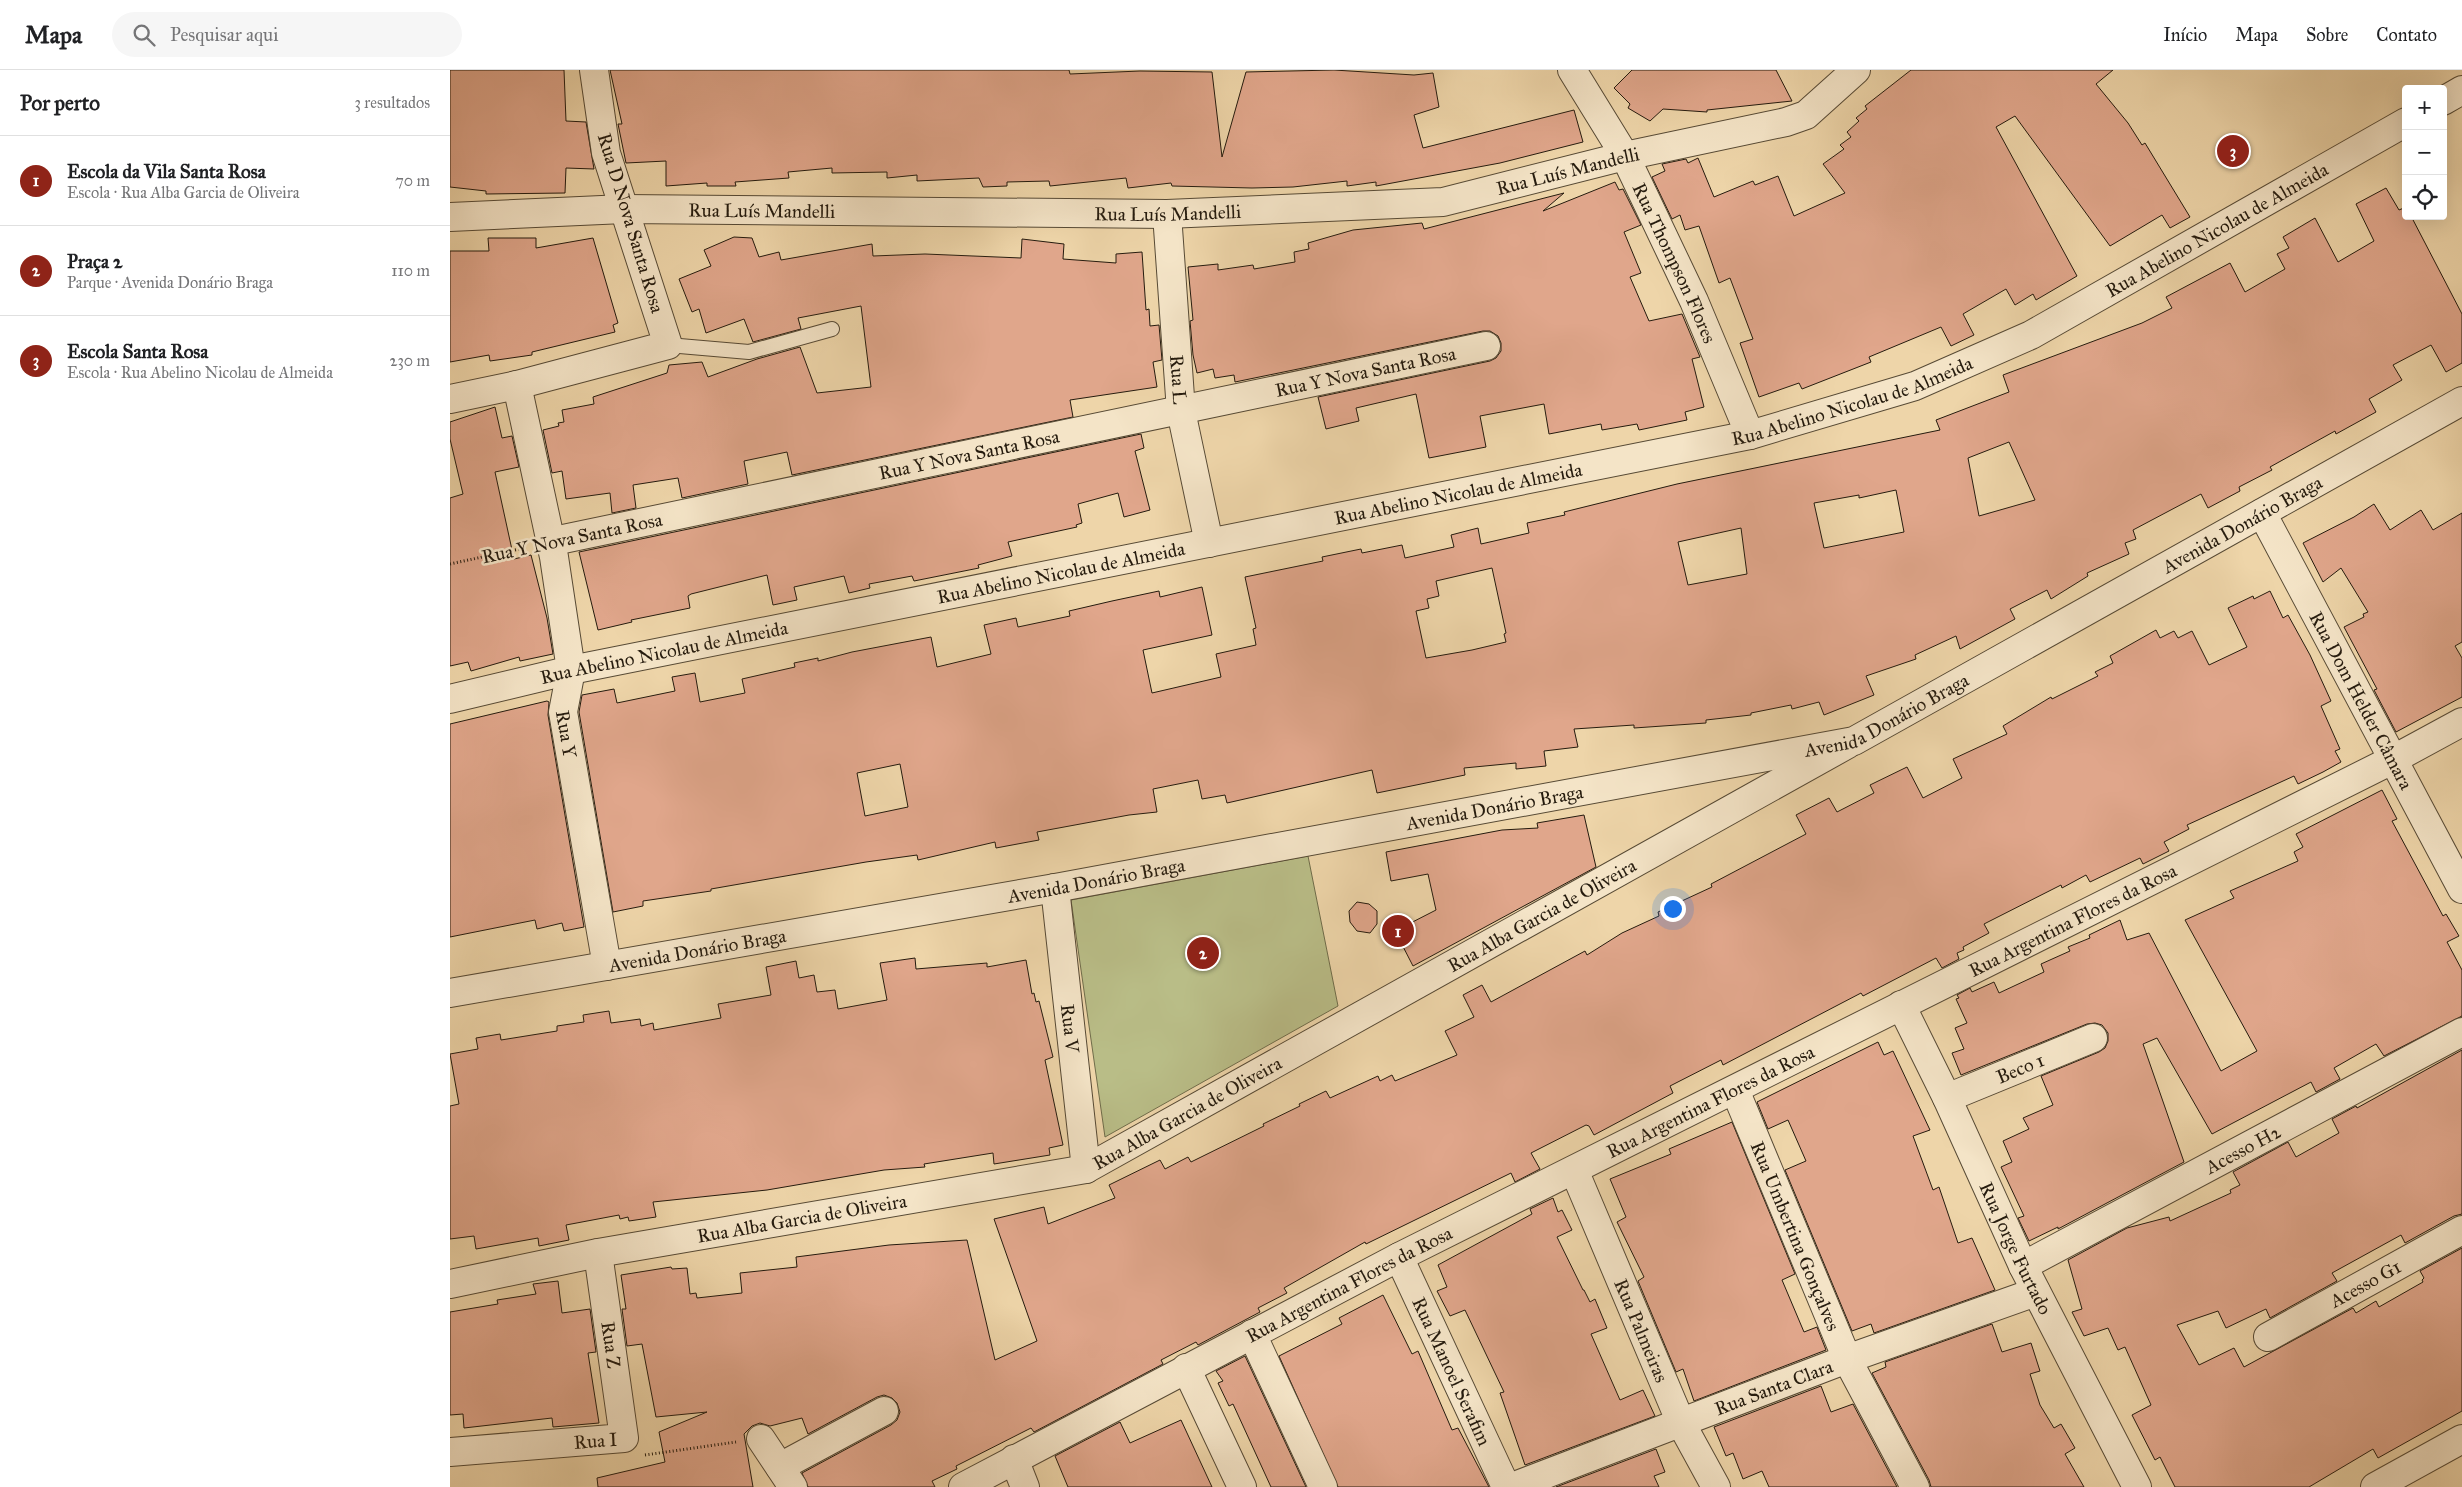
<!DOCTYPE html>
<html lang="pt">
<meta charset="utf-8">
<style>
body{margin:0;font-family:"IM FELL Great Primer",serif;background:#f6f6f6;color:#202124}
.controls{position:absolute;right:15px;top:15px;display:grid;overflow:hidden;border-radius:5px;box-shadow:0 5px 20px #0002}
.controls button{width:45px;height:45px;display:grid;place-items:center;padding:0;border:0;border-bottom:1px solid #e0e0e0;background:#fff;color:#202124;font:25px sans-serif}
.you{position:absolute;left:1222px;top:838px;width:18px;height:18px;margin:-12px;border:4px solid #fff;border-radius:50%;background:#1a73e8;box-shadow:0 0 0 8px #1a73e833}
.badge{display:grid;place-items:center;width:32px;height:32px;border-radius:50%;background:#8f2418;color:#fff;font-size:16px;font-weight:700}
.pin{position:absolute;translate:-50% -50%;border:2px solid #fff;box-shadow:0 1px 5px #0006}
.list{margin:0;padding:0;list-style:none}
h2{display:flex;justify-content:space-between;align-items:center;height:65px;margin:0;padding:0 20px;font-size:21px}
h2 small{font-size:16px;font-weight:400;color:#757577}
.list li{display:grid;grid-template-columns:32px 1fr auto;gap:15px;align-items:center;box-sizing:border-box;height:90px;padding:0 20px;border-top:1px solid #e0e0e0}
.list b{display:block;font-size:19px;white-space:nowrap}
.list p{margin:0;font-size:16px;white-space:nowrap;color:#757577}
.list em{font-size:16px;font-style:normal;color:#757577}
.icon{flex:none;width:28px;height:28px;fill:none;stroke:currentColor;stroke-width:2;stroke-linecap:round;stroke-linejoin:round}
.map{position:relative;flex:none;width:2012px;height:1417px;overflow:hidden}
header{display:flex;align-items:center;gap:30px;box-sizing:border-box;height:70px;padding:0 25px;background:#fff;border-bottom:1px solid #e0e0e0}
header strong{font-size:24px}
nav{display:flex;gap:28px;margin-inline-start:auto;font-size:18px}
.search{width:350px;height:45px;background:#f6f6f6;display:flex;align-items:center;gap:12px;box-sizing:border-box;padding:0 18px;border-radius:28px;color:#757577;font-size:19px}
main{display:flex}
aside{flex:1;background:#fff}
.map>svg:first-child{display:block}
.green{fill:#b9bd87;stroke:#6f6c4a}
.building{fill:#e0a68b;stroke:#251b0e;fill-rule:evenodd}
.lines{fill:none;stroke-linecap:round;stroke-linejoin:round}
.service-casing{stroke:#574a35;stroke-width:16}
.minor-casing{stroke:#574a35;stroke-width:30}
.tertiary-casing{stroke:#574a35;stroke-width:30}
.path{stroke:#251b0e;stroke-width:3;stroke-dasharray:1 2.5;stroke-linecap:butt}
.service{stroke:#f4e4c7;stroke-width:14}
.minor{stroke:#f4e4c7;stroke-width:28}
.tertiary{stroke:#f4e4c7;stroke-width:28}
.labels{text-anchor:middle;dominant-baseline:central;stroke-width:5;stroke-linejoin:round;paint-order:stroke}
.street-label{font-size:19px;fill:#251b0e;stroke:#f4e4c7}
</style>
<header>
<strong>Mapa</strong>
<div class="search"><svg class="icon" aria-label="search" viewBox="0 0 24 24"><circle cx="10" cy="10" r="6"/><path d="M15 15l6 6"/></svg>Pesquisar aqui</div>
<nav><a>Início</a><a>Mapa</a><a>Sobre</a><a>Contato</a></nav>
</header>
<main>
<aside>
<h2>Por perto<small>3 resultados</small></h2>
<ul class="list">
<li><span class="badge">1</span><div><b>Escola da Vila Santa Rosa</b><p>Escola · Rua Alba Garcia de Oliveira</p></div><em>70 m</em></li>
<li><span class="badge">2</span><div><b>Praça 2</b><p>Parque · Avenida Donário Braga</p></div><em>110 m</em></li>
<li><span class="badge">3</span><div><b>Escola Santa Rosa</b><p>Escola · Rua Abelino Nicolau de Almeida</p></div><em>230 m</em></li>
</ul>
</aside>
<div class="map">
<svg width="2012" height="1417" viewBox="0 0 2012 1417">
<rect width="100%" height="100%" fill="#eed5a9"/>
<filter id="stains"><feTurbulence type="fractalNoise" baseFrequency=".004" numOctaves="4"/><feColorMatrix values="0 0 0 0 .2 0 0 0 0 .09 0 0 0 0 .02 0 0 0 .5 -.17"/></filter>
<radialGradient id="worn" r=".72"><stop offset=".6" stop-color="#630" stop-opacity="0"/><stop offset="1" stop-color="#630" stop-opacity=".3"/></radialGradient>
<polygon class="green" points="858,786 888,936 655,1067 621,830"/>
<g class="building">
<polygon points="0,0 114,0 116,51 136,52 144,99 116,98 115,123 36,124 36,121 0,117"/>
<polygon points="160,0 619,0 620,4 690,1 762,2 772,87 796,2 884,0 964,5 983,3 989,37 964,45 973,78 1124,40 1133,72 1050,93 926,116 926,112 897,116 897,111 843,117 802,118 722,116 721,113 678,118 676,108 600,116 599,111 557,112 557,116 533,117 529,108 467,111 467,105 437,108 437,102 382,103 382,98 338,102 339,108 285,112 286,116 257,116 257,113 216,116 216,91 176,93 168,54 172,54"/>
<polygon points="1182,0 1326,0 1342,31 1257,40 1257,42 1213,39 1200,51 1178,38 1180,34 1164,18"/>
<polygon points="1461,0 1663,0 1646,14 1678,53 1692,75 1695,73 1740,147 1720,158 1712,145 1660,176 1565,46 1546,57 1627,206 1586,230 1583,224 1565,235 1556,219 1513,244 1524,265 1501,276 1491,257 1419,287 1421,292 1352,319 1349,313 1309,327 1290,273 1303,269 1280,208 1269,213 1249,156 1235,160 1230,145 1222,149 1202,107 1215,101 1212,94 1236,89 1238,93 1248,88 1264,127 1303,111 1305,115 1328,106 1344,146 1395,123 1373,94 1394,79 1390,75 1401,67 1397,62 1409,51 1406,48 1417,39 1415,36"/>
<polygon points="1165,112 1169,120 1173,119 1191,155 1174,162 1191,203 1180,207 1199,251 1232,244 1250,287 1242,289 1254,337 1235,342 1237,350 1189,360 1187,354 1152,360 1151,354 1099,364 1094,334 1030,346 1036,377 979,388 966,324 906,338 909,351 876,359 868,327 1040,291 1046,288 1051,281 1051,273 1048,266 1040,261 1033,261 785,312 784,305 765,308 763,299 747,303 743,285 740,251 743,250 738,197 768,194 768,200 803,195 804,199 845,192 844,182 859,179 858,173 903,160 972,153 974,159 1114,123 1093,141"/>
<path d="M1936,118l13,22 7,-3v9h5l51,98v49l-16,9 -15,-27 -38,20 9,15 -33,19 7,13 -40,22 -1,-3 -65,36 2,3 -33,17 1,4 -32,17 -7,-14 -68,36 3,9 -11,4 4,11 -42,19 1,3 -37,23 -4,-9 -37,19 5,10 -55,30 -4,-13 -41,19 1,4 -50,17 8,19 -50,20 -5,-13 -27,7 -1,-4 -40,8v2l-45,5v3l-72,5v-3l-60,4 4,18 -34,4 2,15 -30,3v-6l-52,5 1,7 -88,18 -5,-23 -145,33 -2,-8 -23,4 -4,-19 -45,9 4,23 -28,3 -92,17 2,8 -43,8 -1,-6 -77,18 -1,-5 -51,7 -155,27v2l-68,10v5l-30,6 -34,-200 3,-17 32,-6 3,14 58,-12 -3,-14 23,-4 5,29 45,-9 -3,-14 53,-12 -1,-4 24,-5v3l34,-9 79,-15 6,30 54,-13 -7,-29 32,-7 2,9 52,-11 -1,-5 43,-10 47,-10 1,6 42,-10 10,48 -69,15 9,43 69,-16 -5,-23 40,-9 -3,-16 3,-1 -11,-51 78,-16 -1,-4 39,-8 1,4 40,-8 3,13 49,-11 -3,-12 27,-7 3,16 48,-11 -2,-10 38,-8 -1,-3 113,-28 263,-54 -4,-10 73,-28 -6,-17 139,-52 30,-15 -6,-11 64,-34 15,29 40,-23 -8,-15 12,-6 -6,-11 32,-19 23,44 36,-21 -18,-37zM1559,372l26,58 -56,16 -11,-58zM1446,420l8,42 -80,16 -10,-45 45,-8v3zM1291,458l6,46 -59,11 -10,-43zM1042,498l14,65 -2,1 2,8 -34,8 -46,8 -10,-47 13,-3 -2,-9 12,-3 -3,-15zM450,694l8,43 -43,9 -8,-43z"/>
<polygon points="284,167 302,168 309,187 329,182 331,190 422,174 423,186 475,184 571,188 572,169 614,174 613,189 666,193 666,184 692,182 696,240 699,239 700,256 709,255 712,290 703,292 707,317 620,330 623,347 342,405 337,382 294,391 298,414 232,428 228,408 183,415 186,438 162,443 160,423 116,429 112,401 102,403 93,360 109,356 108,353 114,352 112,340 144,334 143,327 217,303 219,295 252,292 258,307 307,289 350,277 367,323 421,317 411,236 348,248 351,259 303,272 294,249 256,263 249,239 242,242 229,209 261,196 254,180"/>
<polygon points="38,168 86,168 86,178 143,168 168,253 163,255 165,262 82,282 82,285 40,291 39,285 0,292 0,181 39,181"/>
<polygon points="45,337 52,368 62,366 69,397 45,402 64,489 81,485 97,548 103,584 70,591 69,587 21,601 18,592 0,596 0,428 13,424 0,369 0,352"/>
<polygon points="691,364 694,378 685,381 700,440 674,447 668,423 628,434 632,453 626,455 627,457 558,472 562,486 528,495 529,498 464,511 462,506 419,514 420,518 399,523 394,506 344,517 347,530 323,535 317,505 241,524 238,526 240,538 181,550 182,552 148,560 129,482"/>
<polygon points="1924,434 1940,460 1971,440 1983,460 2012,443 2012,572 2005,576 2012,588 2012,627 1946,662 1924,620 1927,619 1894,557 1914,547 1913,544 1918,542 1891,498 1873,512 1853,473 1904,447"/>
<polygon points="1820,521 1833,548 1838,545 1860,585 1881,631 1871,636 1890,679 1885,681 1891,692 1873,702 1848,714 1844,706 1737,755 1739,759 1714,772 1719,781 1693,794 1690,788 1640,812 1636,805 1612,818 1611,815 1534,854 1539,863 1513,877 1514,880 1507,883 1509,889 1492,898 1486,888 1413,926 1411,923 1273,995 1271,990 1220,1016 1223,1023 1144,1065 1139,1056 1136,1055 1081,1083 1090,1099 1065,1112 1061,1103 916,1174 915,1172 834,1218 837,1223 808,1238 810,1242 748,1275 746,1272 711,1290 713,1294 584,1362 581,1358 506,1396 507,1399 482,1411 485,1417 358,1417 352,1403 441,1355 447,1350 450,1342 447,1333 442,1328 434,1325 427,1327 358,1364 352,1348 320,1356 310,1353 302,1356 294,1364 303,1417 148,1417 147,1408 215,1392 209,1362 257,1342 206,1347 192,1274 177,1276 172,1239 176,1239 171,1205 221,1197 222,1199 237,1198 240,1224 246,1223 247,1228 292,1223 290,1203 347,1197 346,1187 439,1175 517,1170 545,1290 587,1271 544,1149 594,1137 598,1154 665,1128 659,1115 710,1090 715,1099 738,1087 741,1092 814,1056 813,1054 850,1036 849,1034 876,1021 880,1028 928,1006 930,1011 942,1005 945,1011 1007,985 995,961 1024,947 1013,925 1032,915 1041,932 1135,881 1137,885 1172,863 1209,846 1208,842 1262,817 1261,814 1356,764 1346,745 1379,728 1387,742 1424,723 1420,715 1457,697 1473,728 1512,708 1503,689 1557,664 1553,656 1601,627 1602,629 1648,606 1645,602 1663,593 1660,586 1706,560 1710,568 1724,561 1728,568 1742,561 1759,595 1797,577 1778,538 1803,526 1804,529"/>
<polygon points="97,631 99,632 98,645 134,857 114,861 112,853 87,859 85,850 0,867 0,654"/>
<polygon points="1932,720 1947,749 1942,751 1993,846 1996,844 2009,866 1997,872 2012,900 2012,946 1934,986 1926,974 1884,998 1890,1009 1866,1022 1861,1012 1762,1064 1707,968 1693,974 1734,1092 1608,1159 1608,1157 1579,1171 1568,1148 1574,1146 1551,1097 1562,1092 1553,1071 1579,1059 1573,1048 1603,1035 1591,1006 1649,982 1655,978 1658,971 1658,963 1652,955 1645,953 1637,954 1511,1005 1502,983 1514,979 1505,958 1517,953 1506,929 1509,928 1507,925 1520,918 1522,922 1544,912 1549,923 1594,902 1591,894 1620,881 1618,877 1640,868 1639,865 1670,850 1677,870 1699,863 1771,1001 1807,981 1735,850 1784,828 1780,821 1848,791 1844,782 1853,777 1846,764"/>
<polygon points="1134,745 1146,797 963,896 945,861 986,840 978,804 941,811 936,782 1052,760 1088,758 1087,753"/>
<polygon points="907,832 919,834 927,841 927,854 920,863 907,861 900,852 899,841"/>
<polygon points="465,888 466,899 537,893 537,897 576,890 582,924 584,923 586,932 589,931 603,987 595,990 613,1075 599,1078 600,1085 544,1094 543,1083 474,1094 475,1097 434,1100 317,1120 203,1132 206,1147 179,1151 178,1147 170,1149 169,1145 116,1155 119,1170 89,1176 88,1168 26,1179 24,1166 0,1169 0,1036 9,1034 0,984 28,979 26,968 50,964 51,970 107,961 107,956 134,952 133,945 159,941 161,953 190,949 191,956 203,953 204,960 271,948 268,934 321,925 316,897 346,891 349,908 364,905 367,922 385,920 388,939 437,930 430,893"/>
<polygon points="1428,972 1434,985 1443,981 1480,1060 1463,1066 1483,1120 1489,1117 1508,1173 1522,1168 1545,1220 1424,1263 1421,1254 1402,1261 1335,1100 1356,1091 1338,1050 1318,1059 1307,1032"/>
<polygon points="2012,980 2012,1144 2004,1146 1955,1173 1951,1165 1882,1203 1887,1211 1820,1248 1816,1239 1776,1258 1768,1241 1727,1255 1749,1295 1784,1278 1794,1297 1903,1238 1906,1243 1926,1231 1929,1237 1973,1212 1972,1210 1974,1208 1970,1201 2012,1178 2012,1341 1928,1388 1923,1379 1859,1417 1725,1417 1710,1387 1705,1390 1682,1345 1701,1335 1675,1277 1668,1280 1658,1258 1634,1266 1622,1242 1632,1239 1618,1190 1677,1158 1719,1147 1720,1151 1781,1123 1780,1120 1790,1115 1783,1102 1838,1072 1846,1087 1889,1063 1882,1049 1906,1036 1907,1038"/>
<polygon points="1282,1052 1345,1204 1332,1210 1354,1262 1367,1257 1376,1280 1244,1331 1233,1299 1226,1302 1188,1211 1194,1207 1167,1152 1176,1147 1160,1109 1221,1084 1219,1079"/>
<polygon points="1103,1128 1108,1142 1112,1140 1122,1160 1107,1167 1133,1220 1134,1220 1140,1232 1145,1229 1157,1258 1141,1264 1170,1330 1193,1320 1205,1346 1075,1395 1050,1323 1054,1322 1015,1240 1000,1246 987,1221 997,1217 988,1195 1082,1144 1080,1139"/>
<polygon points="108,1211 112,1243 140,1239 146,1282 138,1283 149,1353 103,1357 102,1348 14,1358 13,1344 0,1345 0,1242 48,1234 47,1230 86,1224 83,1214"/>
<polygon points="933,1225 962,1284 968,1281 1002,1360 1008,1358 1039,1417 888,1417 829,1286 892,1254 889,1248"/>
<polygon points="1542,1254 1552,1282 1581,1273 1590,1301 1580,1304 1590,1335 1604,1358 1611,1354 1625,1378 1615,1384 1634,1417 1481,1417 1479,1410 1422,1303 1436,1297 1435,1292"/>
<polygon points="795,1286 856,1417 821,1417 783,1334 779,1336 768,1313 773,1311 766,1301"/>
<polygon points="1371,1316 1381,1342 1403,1334 1447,1417 1319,1417 1312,1401 1293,1409 1283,1383 1276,1386 1264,1357"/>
<polygon points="731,1350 762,1417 618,1417 605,1386 670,1352 680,1373"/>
<polygon points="1206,1379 1215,1402 1204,1406 1209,1417 1106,1417"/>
</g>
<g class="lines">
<defs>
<polyline id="service" points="218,275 299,282 382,259"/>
<g id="minor">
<path id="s1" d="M1122,0l53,86 69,145 56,134"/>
<polyline points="1993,31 2012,20"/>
<path id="s2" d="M717,144l14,197 28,132"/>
<path id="s3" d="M0,147l174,-8 543,5 276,-12 182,-46 161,-34 20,-7 50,-45"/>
<path id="s4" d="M67,315l37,172 17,113 -8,42 44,254"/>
<polyline points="0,329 67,315 218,275 156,83 144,0"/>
<path id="s5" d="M1812,443l200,376"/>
<path id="s6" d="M99,472l937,-196"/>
<path id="s7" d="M0,629l121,-29 1179,-235 165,-49 116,-51 375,-213"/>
<path id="s8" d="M605,818l31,281"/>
<path id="s9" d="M1285,1020l112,269 68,128"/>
<path id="s10" d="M1497,1028l146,-60"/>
<path id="s11" d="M1124,1100l107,253 35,64"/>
<path id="s12" d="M949,1187l107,230"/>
<path id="s13" d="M1573,1196l439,-234"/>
<path id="s14" d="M0,1214l148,-31 488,-84 762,-425"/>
<polyline points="802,1264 873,1417"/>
<path id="s15" d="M1818,1267l194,-107"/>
<polyline points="736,1298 792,1417"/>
<polyline points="311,1369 343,1417"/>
<path id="s16" d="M0,1382l174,-14 -26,-185"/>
<polyline points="564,1389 575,1417"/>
<polyline points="330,1397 434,1341"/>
<path id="s17" d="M1062,1417l335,-128 189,-67"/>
<polyline points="1925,1417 2012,1369"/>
</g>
<g id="tertiary">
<path id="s18" d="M0,923l605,-105 799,-147 608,-340"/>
<path id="s19" d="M1451,935l46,93 76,168 114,221"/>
<path id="s20" d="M513,1417l436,-230 993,-497 70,-38"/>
</g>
</defs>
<use href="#service" class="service-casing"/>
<use href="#minor" class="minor-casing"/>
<use href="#tertiary" class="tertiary-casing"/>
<g class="path">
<polyline points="0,494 74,478"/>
<polyline points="195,1385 286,1372"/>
</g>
<use href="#service" class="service"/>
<use href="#minor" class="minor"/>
<use href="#tertiary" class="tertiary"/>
</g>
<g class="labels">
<g class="street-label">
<text stroke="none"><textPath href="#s3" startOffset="1122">Rua Luís Mandelli</textPath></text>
<text stroke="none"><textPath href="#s3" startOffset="312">Rua Luís Mandelli</textPath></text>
<text stroke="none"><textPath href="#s3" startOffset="718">Rua Luís Mandelli</textPath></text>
<text transform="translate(181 153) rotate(73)">Rua D Nova Santa Rosa</text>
<text stroke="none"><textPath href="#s7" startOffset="1839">Rua Abelino Nicolau de Almeida</textPath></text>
<text stroke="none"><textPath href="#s1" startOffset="219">Rua Thompson Flores</textPath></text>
<text stroke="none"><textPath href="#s6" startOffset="834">Rua Y Nova Santa Rosa</textPath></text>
<text stroke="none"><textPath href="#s2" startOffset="166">Rua L</textPath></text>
<text stroke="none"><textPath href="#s7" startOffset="1434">Rua Abelino Nicolau de Almeida</textPath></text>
<text stroke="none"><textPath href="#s6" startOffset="429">Rua Y Nova Santa Rosa</textPath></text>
<text stroke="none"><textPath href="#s7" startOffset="1029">Rua Abelino Nicolau de Almeida</textPath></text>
<text stroke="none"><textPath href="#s18" startOffset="1871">Avenida Donário Braga</textPath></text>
<text transform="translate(122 468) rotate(-12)">Rua Y Nova Santa Rosa</text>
<text stroke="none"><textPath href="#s7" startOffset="624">Rua Abelino Nicolau de Almeida</textPath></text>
<text stroke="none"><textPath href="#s7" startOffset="219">Rua Abelino Nicolau de Almeida</textPath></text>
<text stroke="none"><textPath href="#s5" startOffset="212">Rua Dom Helder Câmara</textPath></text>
<text stroke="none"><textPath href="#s18" startOffset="1466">Avenida Donário Braga</textPath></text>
<text stroke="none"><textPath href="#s4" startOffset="355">Rua Y</textPath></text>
<text stroke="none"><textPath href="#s18" startOffset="1061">Avenida Donário Braga</textPath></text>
<text stroke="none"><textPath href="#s18" startOffset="656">Avenida Donário Braga</textPath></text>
<text stroke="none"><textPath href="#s14" startOffset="1168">Rua Alba Garcia de Oliveira</textPath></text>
<text stroke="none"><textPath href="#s20" startOffset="1246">Rua Argentina Flores da Rosa</textPath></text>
<text stroke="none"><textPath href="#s18" startOffset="251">Avenida Donário Braga</textPath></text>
<text stroke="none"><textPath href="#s8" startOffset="141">Rua V</textPath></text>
<text stroke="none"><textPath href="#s10" startOffset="79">Beco 1</textPath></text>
<text stroke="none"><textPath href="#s20" startOffset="841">Rua Argentina Flores da Rosa</textPath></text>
<text stroke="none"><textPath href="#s14" startOffset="762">Rua Alba Garcia de Oliveira</textPath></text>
<text stroke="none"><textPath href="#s13" startOffset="249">Acesso H2</textPath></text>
<text stroke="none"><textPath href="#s14" startOffset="358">Rua Alba Garcia de Oliveira</textPath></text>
<text stroke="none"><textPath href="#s9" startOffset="158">Rua Umbertina Gonçalves</textPath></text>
<text stroke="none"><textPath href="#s19" startOffset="269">Rua Jorge Furtado</textPath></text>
<text stroke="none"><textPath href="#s20" startOffset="436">Rua Argentina Flores da Rosa</textPath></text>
<text stroke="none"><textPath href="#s15" startOffset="111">Acesso G1</textPath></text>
<text stroke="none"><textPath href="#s11" startOffset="174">Rua Palmeiras</textPath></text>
<text transform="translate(161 1275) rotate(82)">Rua Z</text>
<text stroke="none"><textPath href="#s12" startOffset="126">Rua Manoel Serafim</textPath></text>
<text stroke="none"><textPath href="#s17" startOffset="280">Rua Santa Clara</textPath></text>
<text stroke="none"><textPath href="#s16" startOffset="146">Rua I</textPath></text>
</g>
</g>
<rect width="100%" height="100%" filter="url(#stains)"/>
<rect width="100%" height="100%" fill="url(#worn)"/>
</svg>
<div class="controls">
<button>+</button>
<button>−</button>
<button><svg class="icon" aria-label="locate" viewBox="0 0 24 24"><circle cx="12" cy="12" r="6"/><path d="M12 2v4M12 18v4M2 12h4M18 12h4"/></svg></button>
</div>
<div class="you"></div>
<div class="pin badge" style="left:948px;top:861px">1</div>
<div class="pin badge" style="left:753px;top:883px">2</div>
<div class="pin badge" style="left:1783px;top:81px">3</div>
</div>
</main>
